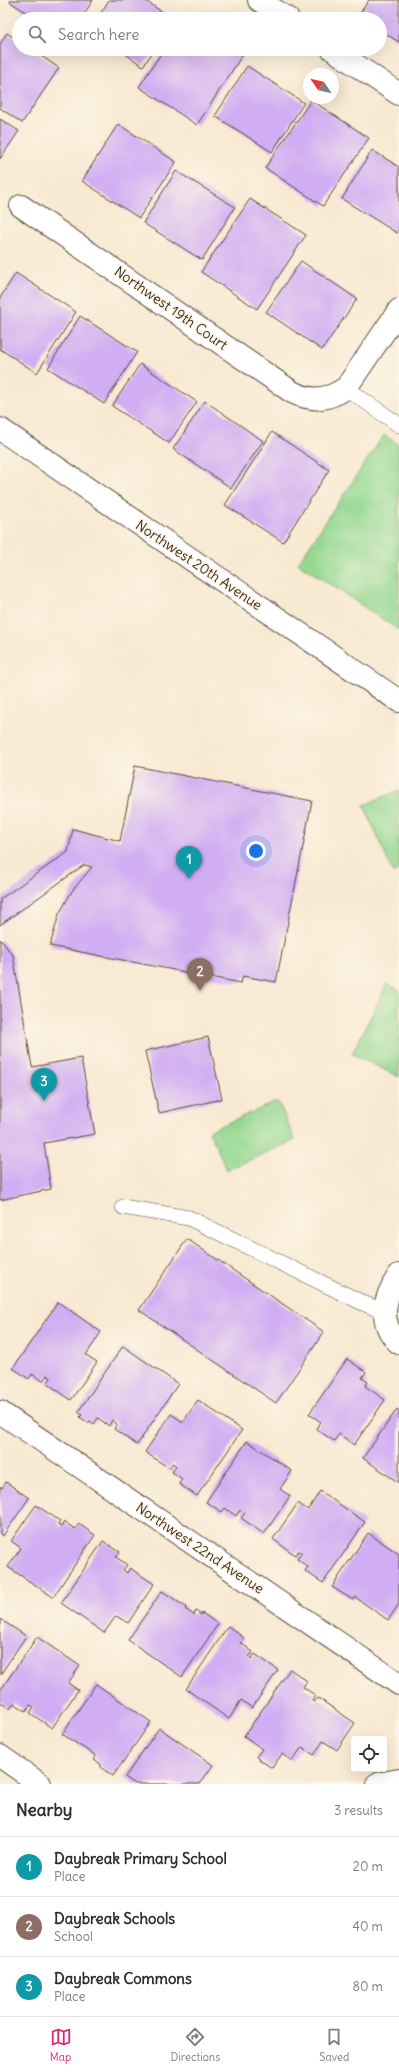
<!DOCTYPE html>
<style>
body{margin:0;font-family:Delius,sans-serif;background:#f2f2f3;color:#2b2b33}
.controls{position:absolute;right:12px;bottom:12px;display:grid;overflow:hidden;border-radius:4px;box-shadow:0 4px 16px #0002}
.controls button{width:36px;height:36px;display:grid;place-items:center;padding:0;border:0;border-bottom:1px solid #e1e1e2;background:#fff;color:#2b2b33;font:20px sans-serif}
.compass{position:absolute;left:303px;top:68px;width:36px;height:36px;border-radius:50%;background:#fff;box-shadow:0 4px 16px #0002;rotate:304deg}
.you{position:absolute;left:256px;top:851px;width:14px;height:14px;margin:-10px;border:3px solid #fff;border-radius:50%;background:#1a73e8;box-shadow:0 0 0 6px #1a73e833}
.badge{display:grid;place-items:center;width:26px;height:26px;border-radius:50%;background:#db2777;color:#fff;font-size:13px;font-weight:700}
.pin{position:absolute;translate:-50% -33px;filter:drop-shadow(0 1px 2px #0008)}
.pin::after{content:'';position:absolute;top:21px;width:14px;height:12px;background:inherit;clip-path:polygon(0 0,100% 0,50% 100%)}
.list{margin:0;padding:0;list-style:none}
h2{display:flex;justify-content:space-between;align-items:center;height:52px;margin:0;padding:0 16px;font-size:17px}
h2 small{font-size:13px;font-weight:400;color:#7c7c81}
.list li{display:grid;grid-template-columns:26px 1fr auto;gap:12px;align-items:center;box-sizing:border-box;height:60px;padding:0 16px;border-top:1px solid #e1e1e2}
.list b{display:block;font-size:15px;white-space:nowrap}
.list p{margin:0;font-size:13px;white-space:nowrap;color:#7c7c81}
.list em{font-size:13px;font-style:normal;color:#7c7c81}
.icon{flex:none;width:22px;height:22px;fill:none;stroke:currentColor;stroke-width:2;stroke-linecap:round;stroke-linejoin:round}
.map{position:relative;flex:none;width:399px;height:1784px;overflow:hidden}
.search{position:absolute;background:#fff;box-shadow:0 4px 16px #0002;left:12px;right:12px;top:12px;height:44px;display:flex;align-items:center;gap:10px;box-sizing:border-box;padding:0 14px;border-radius:22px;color:#7c7c81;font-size:15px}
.sheet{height:232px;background:#fff}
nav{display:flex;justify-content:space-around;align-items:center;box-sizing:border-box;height:56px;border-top:1px solid #e1e1e2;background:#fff;font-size:11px;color:#7c7c81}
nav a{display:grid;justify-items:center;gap:2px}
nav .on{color:#db2777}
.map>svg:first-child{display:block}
.green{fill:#94d891;stroke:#688158}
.building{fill:#d1adf3}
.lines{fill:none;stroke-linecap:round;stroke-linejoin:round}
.lane-casing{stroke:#574739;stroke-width:16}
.street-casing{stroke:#574739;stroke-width:24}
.secondary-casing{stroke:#574739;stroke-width:24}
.lane{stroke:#fff;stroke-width:15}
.street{stroke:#fff;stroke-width:22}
.secondary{stroke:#fff;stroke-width:22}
.labels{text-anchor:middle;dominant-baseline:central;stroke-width:3;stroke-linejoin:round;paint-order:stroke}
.street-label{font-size:14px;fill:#3b2a1e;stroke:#fcf5e5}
</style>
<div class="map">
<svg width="399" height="1784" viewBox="0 0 399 1784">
<rect width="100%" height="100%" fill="#fcf5e5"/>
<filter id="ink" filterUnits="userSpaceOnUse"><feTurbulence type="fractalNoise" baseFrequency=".025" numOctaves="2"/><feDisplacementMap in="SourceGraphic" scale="8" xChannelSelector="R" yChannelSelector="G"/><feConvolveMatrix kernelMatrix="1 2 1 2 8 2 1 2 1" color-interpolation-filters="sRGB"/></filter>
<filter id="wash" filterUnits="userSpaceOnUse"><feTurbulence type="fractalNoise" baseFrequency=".012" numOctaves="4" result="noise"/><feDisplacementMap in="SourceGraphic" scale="16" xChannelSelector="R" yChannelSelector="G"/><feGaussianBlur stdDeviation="0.9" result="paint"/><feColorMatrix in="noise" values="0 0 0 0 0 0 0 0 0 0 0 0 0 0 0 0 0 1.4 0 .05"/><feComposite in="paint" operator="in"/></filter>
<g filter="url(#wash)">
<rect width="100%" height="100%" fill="#f8e9d2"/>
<g class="green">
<polygon points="384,435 399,445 399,630 298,563"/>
<polygon points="399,790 399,870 393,873 364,805"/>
<polygon points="387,984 399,990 399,1077 352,1054"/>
<polygon points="278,1101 295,1140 227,1170 209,1131"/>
</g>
<g id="blocks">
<g class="building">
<polygon points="11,0 93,0 81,19 37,19 10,2"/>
<polygon points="109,0 144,0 173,19 97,19"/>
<polygon points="369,0 399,0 399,42 380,30 380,19 363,19 358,16"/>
<polygon points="7,33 19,41 19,49 31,49 59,68 22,123 0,108 0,44"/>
<polygon points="118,49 155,49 143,66"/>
<polygon points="164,49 236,49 243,54 197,125 139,87"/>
<polygon points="247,66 304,103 272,152 215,116"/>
<polygon points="311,100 369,138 323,206 265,168"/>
<polygon points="0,119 19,131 0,159"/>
<polygon points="118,124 176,162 139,218 82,181"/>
<polygon points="372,150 399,167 399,229 397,233 342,199"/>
<polygon points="176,171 235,207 202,260 143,223"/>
<polygon points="250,199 306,235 257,309 201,272"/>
<polygon points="301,261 357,299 322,350 266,312"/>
<polygon points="16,273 76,312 37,373 0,349 0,298"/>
<polygon points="80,316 137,352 104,404 48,368"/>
<polygon points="140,364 197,402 169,443 112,406"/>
<polygon points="205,401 263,441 231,488 173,449"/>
<polygon points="272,432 329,470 283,542 225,505"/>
<polygon points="135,766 312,801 276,982 243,976 241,983 50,946 59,914 72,891 92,867 84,865 0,925 0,899 68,852 73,829 120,841"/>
<polygon points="0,939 13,955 32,1067 81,1058 95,1134 44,1143 51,1189 0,1200"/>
<polygon points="208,1037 222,1099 159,1113 145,1051"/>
<polygon points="187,1239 324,1332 276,1403 139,1310"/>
<polygon points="58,1302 101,1332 86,1355 97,1362 71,1400 47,1383 51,1378 47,1375 43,1381 32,1374 29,1379 13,1368"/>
<polygon points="123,1346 178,1384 137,1445 114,1429 117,1424 112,1420 109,1426 98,1418 94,1424 90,1421 88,1423 80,1417 82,1415 78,1412"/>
<polygon points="347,1359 366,1372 362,1378 368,1382 365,1386 385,1400 354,1445 339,1434 334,1441 316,1429 321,1422 309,1414"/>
<polygon points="198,1400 242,1430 197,1496 179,1484 182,1479 172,1472 176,1466 173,1463 169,1468 145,1452 171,1414 183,1422"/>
<polygon points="397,1409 399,1411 399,1483 363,1458"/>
<polygon points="247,1441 292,1471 280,1489 290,1496 264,1534 241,1518 245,1513 240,1510 236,1516 225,1508 222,1512 206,1502"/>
<polygon points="6,1482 29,1498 3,1536 0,1534 0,1486 2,1488"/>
<polygon points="320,1491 365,1522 323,1583 305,1571 308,1567 297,1559 302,1553 298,1551 295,1555 273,1539 298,1503 308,1510"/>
<polygon points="36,1505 60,1521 58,1525 61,1527 64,1522 75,1529 79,1524 95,1535 53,1597 8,1567 21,1548 11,1541"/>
<polygon points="368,1533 399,1554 399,1604 388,1620 355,1597 353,1600 332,1587"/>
<polygon points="103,1541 120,1552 116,1557 127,1565 123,1570 127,1573 130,1568 154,1584 128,1623 116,1616 104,1633 61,1603"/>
<polygon points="162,1591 186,1607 185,1609 194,1615 196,1611 201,1615 202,1613 218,1624 182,1677 128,1640"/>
<polygon points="0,1619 26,1636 0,1675"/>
<polygon points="228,1626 244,1638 241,1643 253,1652 249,1657 251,1659 255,1654 278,1670 252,1708 241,1700 229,1719 186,1689"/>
<polygon points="37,1637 80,1666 68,1683 78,1690 52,1728 30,1713 34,1707 30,1705 26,1711 14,1703 10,1709 0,1702 0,1691"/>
<polygon points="290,1669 307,1681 303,1687 315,1695 312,1701 314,1702 318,1698 355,1723 337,1750 323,1741 314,1755 302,1747 292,1761 282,1754 272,1768 256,1757 262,1749 244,1736"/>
<polygon points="96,1684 151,1722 113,1776 100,1767 101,1764 94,1760 96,1756 62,1734"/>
<polygon points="159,1728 213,1765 200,1784 135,1784 125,1777"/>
</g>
</g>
</g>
<g filter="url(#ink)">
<use href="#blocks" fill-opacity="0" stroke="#574739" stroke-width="1"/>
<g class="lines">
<defs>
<g id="lane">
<polyline points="346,388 399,425"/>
<polyline points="123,1207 189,1218 363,1303 385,1312"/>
</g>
<g id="street">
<polyline points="259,0 288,19"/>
<polyline points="332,49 399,94"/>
<path d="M21,206l271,186c20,10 36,8 54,-4l53,-78"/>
<path d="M399,1275c-15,22 -22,47 0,68"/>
<polyline points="0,1412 399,1684"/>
<polyline points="0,1756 40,1784"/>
</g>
<g id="secondary">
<polyline points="0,429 399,701"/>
<polyline points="377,1784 399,1780"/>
</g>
</defs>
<use href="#lane" class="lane-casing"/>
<use href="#street" class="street-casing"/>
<use href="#secondary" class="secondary-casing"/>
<use href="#lane" class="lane"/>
<use href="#street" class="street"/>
<use href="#secondary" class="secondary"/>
</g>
</g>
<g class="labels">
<g class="street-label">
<text transform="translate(171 308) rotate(35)">Northwest 19th Court</text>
<text transform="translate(199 565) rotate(34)">Northwest 20th Avenue</text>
<text transform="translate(200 1548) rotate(34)">Northwest 22nd Avenue</text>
</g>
</g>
</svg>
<div class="controls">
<button><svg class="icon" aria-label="locate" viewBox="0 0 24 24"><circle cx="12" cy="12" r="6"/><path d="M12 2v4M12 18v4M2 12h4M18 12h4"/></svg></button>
</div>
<svg class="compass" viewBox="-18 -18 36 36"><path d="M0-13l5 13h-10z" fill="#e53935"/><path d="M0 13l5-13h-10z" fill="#7c7c81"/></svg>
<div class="you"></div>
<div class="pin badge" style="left:189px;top:879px;background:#0f9aa8">1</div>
<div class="pin badge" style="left:200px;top:991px;background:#8d6e63">2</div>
<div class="pin badge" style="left:44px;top:1101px;background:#0f9aa8">3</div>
<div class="search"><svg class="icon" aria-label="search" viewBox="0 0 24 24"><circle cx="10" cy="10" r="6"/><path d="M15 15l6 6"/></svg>Search here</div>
</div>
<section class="sheet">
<h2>Nearby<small>3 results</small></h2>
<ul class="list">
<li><span class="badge" style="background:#0f9aa8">1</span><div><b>Daybreak Primary School</b><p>Place</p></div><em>20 m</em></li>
<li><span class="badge" style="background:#8d6e63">2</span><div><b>Daybreak Schools</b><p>School</p></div><em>40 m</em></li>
<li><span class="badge" style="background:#0f9aa8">3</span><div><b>Daybreak Commons</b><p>Place</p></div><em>80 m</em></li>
</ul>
</section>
<nav>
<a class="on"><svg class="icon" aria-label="map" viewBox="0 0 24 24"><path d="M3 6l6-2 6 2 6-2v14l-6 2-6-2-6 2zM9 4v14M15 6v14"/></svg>Map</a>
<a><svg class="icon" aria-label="directions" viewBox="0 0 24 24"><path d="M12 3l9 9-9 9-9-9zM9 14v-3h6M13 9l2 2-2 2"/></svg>Directions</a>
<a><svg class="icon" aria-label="saved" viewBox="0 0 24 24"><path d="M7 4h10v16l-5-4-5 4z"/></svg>Saved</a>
</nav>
